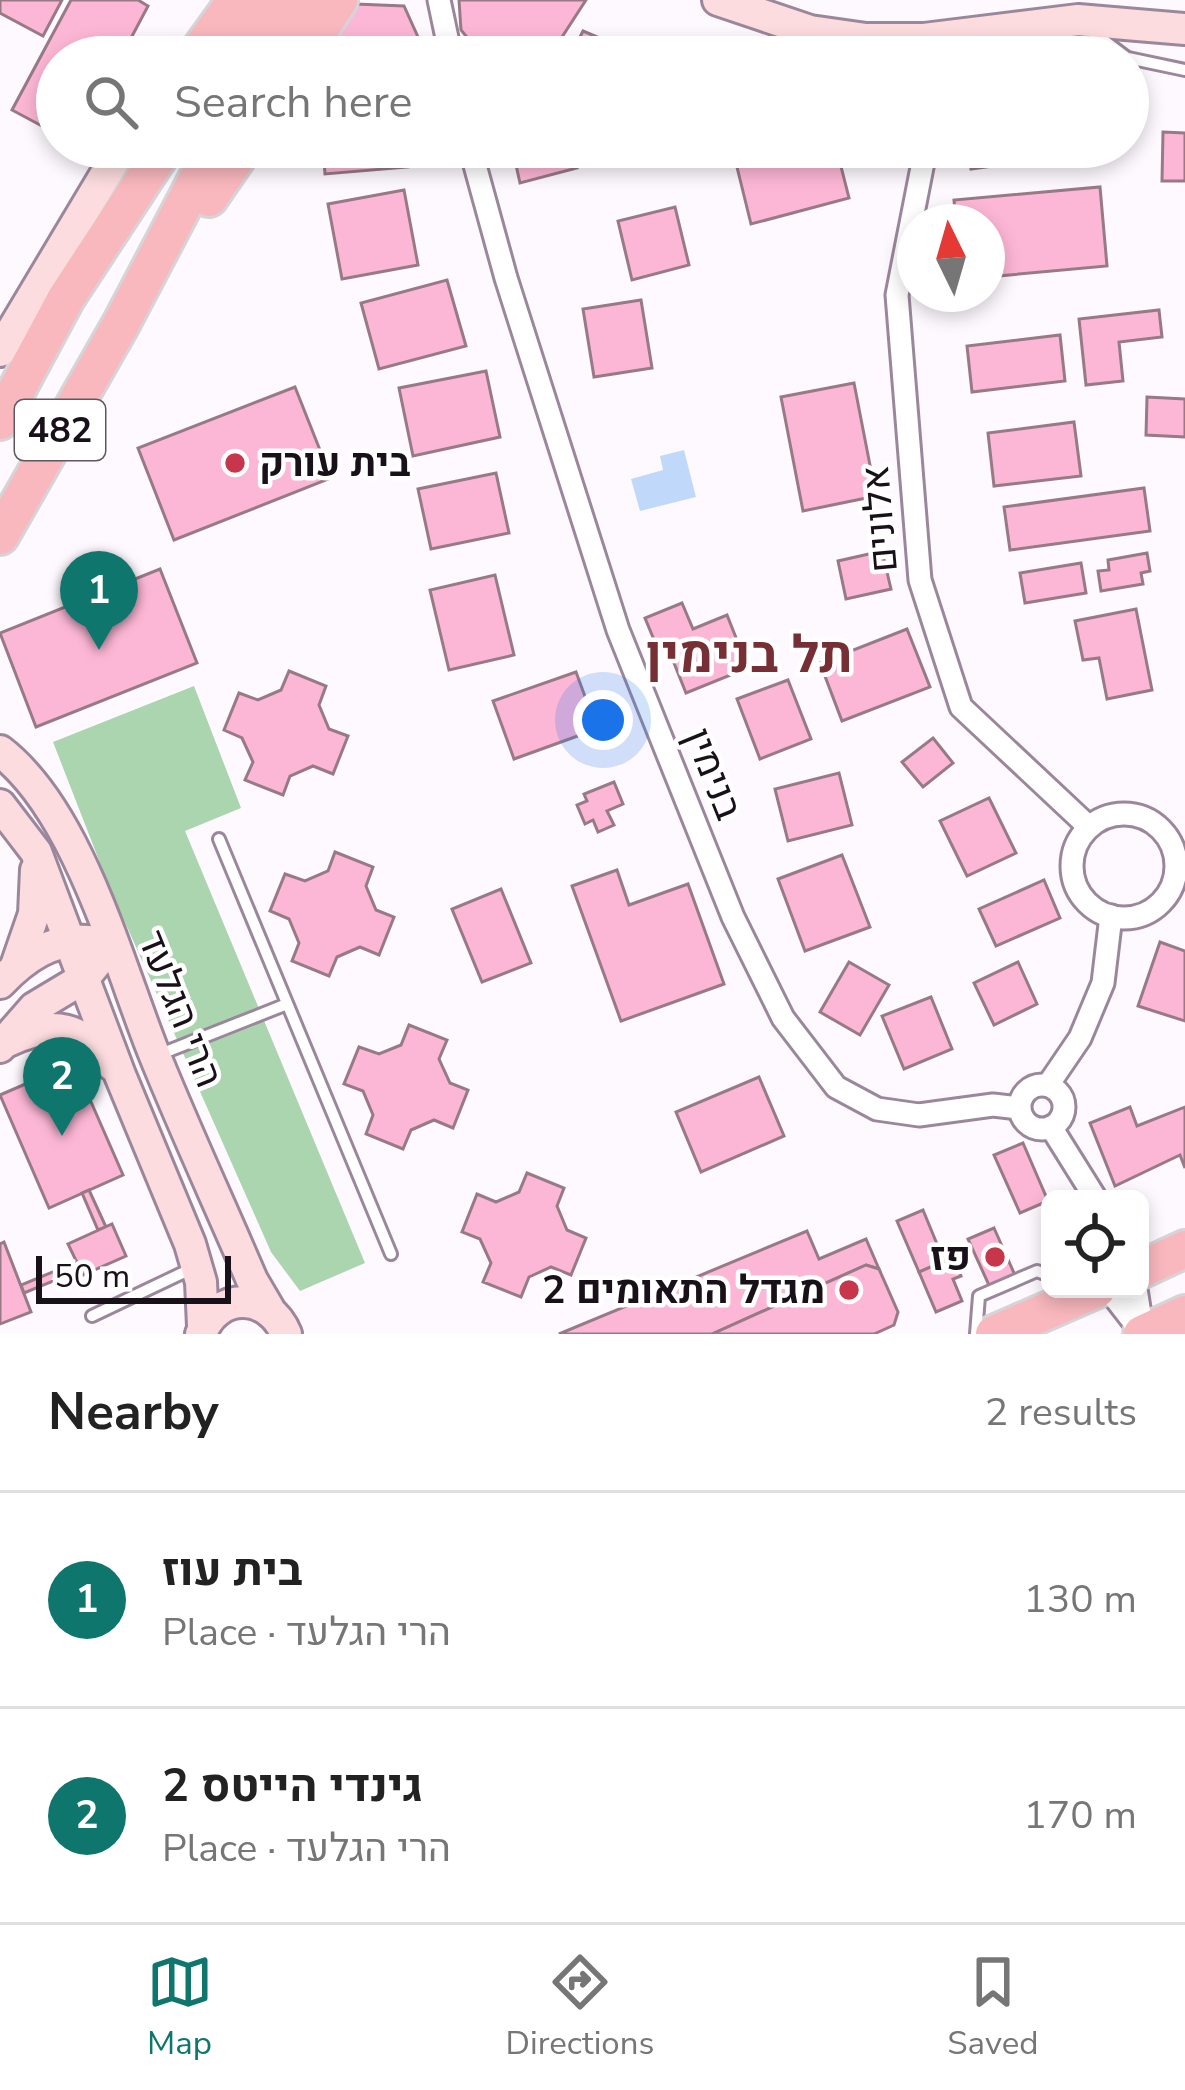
<!DOCTYPE html>
<meta charset="utf-8">
<style>
body{margin:0;font-family:"Nunito Sans",Heebo,sans-serif;background:#f6f6f6;color:#222}
.controls{position:absolute;right:36px;bottom:36px;display:grid;overflow:hidden;border-radius:18px;box-shadow:0 6px 18px #0003}
.controls button{width:108px;height:108px;display:grid;place-items:center;padding:0;border:0;border-bottom:3px solid #e0e0e0;background:#fff;color:#222;font:60px sans-serif}
.compass{position:absolute;left:897px;top:204px;width:108px;height:108px;border-radius:50%;background:#fff;box-shadow:0 6px 18px #0003;rotate:355deg}
.scale{position:absolute;left:36px;bottom:30px;width:195px;box-sizing:border-box;padding-left:12px;border:6px solid #191119;border-top:0;font-size:33px;line-height:42px;white-space:nowrap;color:#191119;-webkit-text-stroke:9px #fff;paint-order:stroke}
.you{position:absolute;left:603px;top:720px;width:42px;height:42px;margin:-30px;border:9px solid #fff;border-radius:50%;background:#1a73e8;box-shadow:0 0 0 18px #1a73e833}
.badge{display:grid;place-items:center;width:78px;height:78px;border-radius:50%;background:#0f766e;color:#fff;font-size:39px;font-weight:700}
.pin{position:absolute;translate:-50% -99px;filter:drop-shadow(0 3px 6px #0008)}
.pin::after{content:'';position:absolute;top:63px;width:42px;height:36px;background:inherit;clip-path:polygon(0 0,100% 0,50% 100%)}
.list{margin:0;padding:0;list-style:none}
h2{display:flex;justify-content:space-between;align-items:center;height:156px;margin:0;padding:0 48px;font-size:51px}
h2 small{font-size:39px;font-weight:400;color:#767676}
.list li{display:grid;grid-template-columns:78px 1fr auto;gap:36px;align-items:center;box-sizing:border-box;height:216px;padding:0 48px;border-top:3px solid #e0e0e0}
.list b{display:block;font-size:45px;white-space:nowrap}
.list p{margin:0;font-size:39px;white-space:nowrap;color:#767676}
.list em{font-size:39px;font-style:normal;color:#767676}
.icon{flex:none;width:66px;height:66px;fill:none;stroke:currentColor;stroke-width:2;stroke-linecap:round;stroke-linejoin:round}
.map{position:relative;flex:none;width:1185px;height:1334px;overflow:hidden}
.search{position:absolute;background:#fff;box-shadow:0 6px 18px #0003;left:36px;right:36px;top:36px;height:132px;display:flex;align-items:center;gap:30px;box-sizing:border-box;padding:0 42px;border-radius:66px;color:#767676;font-size:45px}
.sheet{height:588px;background:#fff}
nav{display:flex;justify-content:space-around;align-items:center;box-sizing:border-box;height:168px;border-top:3px solid #e0e0e0;background:#fff;font-size:33px;color:#767676}
nav a{display:grid;justify-items:center;gap:6px}
nav .on{color:#0f766e}
.map>svg:first-child{display:block}
.green{fill:#aad5ae}
.water{fill:#c0d9fa}
.building{fill:#fdb7d6;stroke:#977a86;stroke-width:3}
.lines{fill:none;stroke-linecap:round;stroke-linejoin:round}
.lane-casing{stroke:#9b879c;stroke-width:16}
.street-casing{stroke:#9b879c;stroke-width:27}
.secondary-casing{stroke:#9b879c;stroke-width:36}
.primary-casing{stroke:#d6d4d6;stroke-width:42}
.lane{stroke:#fff;stroke-width:10}
.street{stroke:#fff;stroke-width:21}
.secondary{stroke:#fcdcde;stroke-width:30}
.primary{stroke:#f9b8bd;stroke-width:36}
.poi-dot{fill:#c7364b;stroke:#fff;stroke-width:4.5}
.labels{text-anchor:middle;dominant-baseline:central;stroke-width:9;stroke-linejoin:round;paint-order:stroke}
.shield{fill:#fff;stroke:#5e585e;stroke-width:3}
.shield-label{font-size:36px;font-weight:bold;fill:#191119}
.poi-label{font-size:39px;font-weight:bold;fill:#191119;stroke:#fff;text-anchor:end}
.street-label{font-size:39px;fill:#191119;stroke:#fff}
.district-label{font-size:51px;font-weight:bold;fill:#762f35;stroke:#fff}
</style>
<div class="map">
<svg width="1185" height="1334" viewBox="0 0 1185 1334">
<rect width="100%" height="100%" fill="#fef9fe"/>
<polygon class="green" points="194,686 241,808 185,831 365,1263 300,1291 271,1252 109,886 53,742"/>
<polygon class="water" points="684,450 696,497 640,511 631,479 663,470 660,456"/>
<g class="building">
<polygon points="0,0 62,0 43,36 0,13"/>
<polygon points="71,0 138,0 148,6 121,57 57,57 57,134 12,110"/>
<polygon points="459,0 586,0 549,57 483,57 461,30"/>
<polygon points="355,4 404,6 427,57 325,57"/>
<polygon points="583,31 628,50 625,57 570,57"/>
<polygon points="1163,132 1185,133 1185,181 1162,181"/>
<polygon points="323,147 407,147 408,167 325,174"/>
<polygon points="512,147 572,147 577,168 520,183"/>
<polygon points="815,147 836,147 849,198 751,224 737,167"/>
<polygon points="968,147 1113,147 1113,149 971,169"/>
<polygon points="1100,187 1107,266 987,277 987,222 956,222 954,200"/>
<polygon points="404,190 418,265 342,279 328,204"/>
<polygon points="675,207 689,265 632,280 618,221"/>
<polygon points="447,280 466,346 379,369 361,303"/>
<polygon points="641,300 652,368 594,377 583,309"/>
<polygon points="1159,310 1162,337 1119,342 1123,381 1086,385 1079,319"/>
<polygon points="1060,335 1065,381 972,392 967,346"/>
<polygon points="486,371 500,437 413,456 399,388"/>
<polygon points="854,383 876,496 803,511 781,397"/>
<polygon points="295,387 331,478 174,540 138,448"/>
<polygon points="1147,397 1185,399 1185,437 1146,435"/>
<polygon points="1074,422 1081,476 994,486 988,433"/>
<polygon points="496,473 509,533 431,549 418,489"/>
<polygon points="1144,488 1150,531 1010,550 1004,507"/>
<polygon points="882,551 891,589 846,599 838,561"/>
<polygon points="1147,553 1150,571 1141,573 1143,584 1101,591 1098,571 1109,570 1108,560"/>
<polygon points="1081,563 1086,593 1025,603 1020,573"/>
<polygon points="160,569 197,663 36,727 0,633"/>
<polygon points="495,575 514,655 449,670 430,590"/>
<polygon points="682,603 693,629 727,615 748,668 686,693 666,643 657,647 645,618"/>
<polygon points="1136,609 1152,690 1107,699 1099,658 1083,660 1075,621"/>
<polygon points="907,629 930,687 842,721 820,663"/>
<polygon points="289,671 326,686 319,705 329,729 348,736 333,774 313,766 290,776 283,795 245,780 253,762 242,738 224,730 239,693 258,700 281,690"/>
<polygon points="576,672 597,729 514,759 493,701"/>
<polygon points="788,680 811,739 760,759 737,699"/>
<polygon points="933,738 953,763 923,787 902,762"/>
<polygon points="839,773 852,825 788,841 775,789"/>
<polygon points="614,782 623,804 607,811 614,825 598,832 593,820 585,824 577,805 587,801 584,794"/>
<polygon points="989,798 1016,853 967,876 940,821"/>
<polygon points="335,852 373,867 366,886 376,910 394,917 379,955 360,947 337,957 329,976 292,961 299,943 289,919 270,911 285,874 305,881 328,871"/>
<polygon points="842,855 870,927 805,951 778,879"/>
<polygon points="617,870 629,905 688,884 724,984 621,1021 572,886"/>
<polygon points="1044,880 1060,918 996,946 979,909"/>
<polygon points="501,889 531,963 482,982 452,909"/>
<polygon points="1160,942 1185,951 1185,1021 1138,1006"/>
<polygon points="849,962 889,985 860,1035 820,1012"/>
<polygon points="1018,962 1037,1004 994,1025 974,983"/>
<polygon points="931,997 952,1049 904,1069 882,1016"/>
<polygon points="409,1025 447,1040 439,1059 450,1083 468,1090 453,1128 434,1120 411,1130 403,1149 366,1134 373,1115 363,1091 344,1084 359,1047 379,1054 401,1045"/>
<polygon points="74,1063 123,1175 49,1208 0,1095"/>
<polygon points="759,1077 784,1136 701,1172 676,1112"/>
<polygon points="1130,1107 1137,1126 1185,1107 1185,1168 1180,1155 1115,1186 1090,1123"/>
<polygon points="1023,1143 1048,1201 1020,1213 994,1155"/>
<polygon points="527,1173 564,1188 557,1206 567,1230 586,1238 571,1275 551,1267 529,1277 521,1297 483,1282 491,1263 480,1239 462,1232 477,1194 496,1202 519,1192"/>
<polygon points="89,1190 106,1227 98,1230 82,1193"/>
<polygon points="923,1210 944,1261 919,1272 897,1221"/>
<polygon points="112,1224 126,1256 83,1275 68,1244"/>
<polygon points="994,1228 1018,1282 993,1294 968,1239"/>
<polygon points="807,1231 819,1259 866,1239 879,1269 866,1265 712,1334 559,1334"/>
<polygon points="4,1242 31,1312 0,1324 0,1244"/>
<polygon points="954,1257 961,1276 953,1279 962,1301 936,1312 919,1272"/>
<polygon points="77,1262 80,1270 24,1293 21,1285"/>
<polygon points="866,1265 879,1269 898,1312 894,1325 874,1334 712,1334"/>
</g>
<g class="lines">
<defs>
<g id="lane">
<polyline points="1090,30 1126,57"/>
<polyline points="1128,58 1185,70"/>
<polyline points="219,839 391,1254"/>
<polyline points="158,1055 287,1004"/>
<polyline points="92,1316 195,1267"/>
<polyline points="976,1334 979,1296 1037,1271 1050,1276"/>
</g>
<g id="street">
<polyline points="439,0 451,57"/>
<polyline points="470,147 506,278 618,630 733,917 783,1018 836,1087 877,1109 919,1115 993,1105 1019,1108"/>
<polyline points="926,147 897,295 920,580 961,707 1089,827"/>
<circle cx="1124" cy="866" r="52"/>
<circle cx="1042" cy="1107" r="22"/>
<polyline points="1048,1085 1080,1038 1103,983 1111,916"/>
<polyline points="1051,1127 1096,1199"/>
<polyline points="1108,1289 1143,1334"/>
<polyline points="1136,1289 1143,1333"/>
</g>
<g id="secondary">
<polyline points="718,0 810,31 866,39 924,39 1078,20 1185,29"/>
<polyline points="0,351 122,147"/>
<path d="M0,751c78,60 117,209 153,300 31,77 66,152 99,229l17,29"/>
<polyline points="0,805 36,852 120,1075 190,1244 201,1282 203,1326"/>
<polyline points="16,966 34,914 36,870"/>
<path d="M0,983c24,-25 52,-45 88,-42"/>
<path d="M8,1041c46,-22 73,-14 104,24"/>
<polyline points="0,1047 34,1008 84,978 97,962"/>
<path d="M201,1334c16,-43 68,-42 85,0"/>
</g>
<g id="primary">
<polyline points="195,57 236,0"/>
<polyline points="228,57 268,0"/>
<polyline points="267,57 301,0"/>
<polyline points="302,57 339,0"/>
<polyline points="209,198 244,147"/>
<polyline points="0,421 66,298 165,147"/>
<polyline points="0,536 121,324 214,147"/>
<polyline points="1140,1270 1185,1249"/>
<polyline points="994,1334 1097,1289"/>
<polyline points="1142,1334 1185,1314"/>
</g>
</defs>
<use href="#lane" class="lane-casing"/>
<use href="#street" class="street-casing"/>
<use href="#secondary" class="secondary-casing"/>
<use href="#primary" class="primary-casing"/>
<use href="#lane" class="lane"/>
<use href="#street" class="street"/>
<use href="#secondary" class="secondary"/>
<use href="#primary" class="primary"/>
</g>
<g class="poi-dot">
<circle cx="235" cy="463" r="12"/>
<circle cx="995" cy="1257" r="12"/>
<circle cx="849" cy="1290" r="12"/>
</g>
<g class="labels">
<rect class="shield" x="15" y="400" width="90" height="60" rx="9"/>
<g class="shield-label">
<text x="60" y="430">482</text>
</g>
<g class="poi-label">
<text x="259" y="463" text-anchor="start">בית עורק</text>
<text x="971" y="1257">פז</text>
<text x="825" y="1290">מגדל התאומים 2</text>
</g>
<g class="street-label">
<text transform="translate(880 519) rotate(-95)">אלונים</text>
<text transform="translate(713 774) rotate(68)">בנימין</text>
<text transform="translate(180 1009) rotate(68)">הרי הגלעד</text>
</g>
<g class="district-label">
<text x="749" y="655">תל בנימין</text>
</g>
</g>
</svg>
<div class="controls">
<button><svg class="icon" aria-label="locate" viewBox="0 0 24 24"><circle cx="12" cy="12" r="6"/><path d="M12 2v4M12 18v4M2 12h4M18 12h4"/></svg></button>
</div>
<svg class="compass" viewBox="-18 -18 36 36"><path d="M0-13l5 13h-10z" fill="#e53935"/><path d="M0 13l5-13h-10z" fill="#767676"/></svg>
<div class="scale">50 m</div>
<div class="you"></div>
<div class="pin badge" style="left:99px;top:650px">1</div>
<div class="pin badge" style="left:62px;top:1136px">2</div>
<div class="search"><svg class="icon" aria-label="search" viewBox="0 0 24 24"><circle cx="10" cy="10" r="6"/><path d="M15 15l6 6"/></svg>Search here</div>
</div>
<section class="sheet">
<h2>Nearby<small>2 results</small></h2>
<ul class="list">
<li><span class="badge">1</span><div><b>בית עוז</b><p>Place · הרי הגלעד</p></div><em>130 m</em></li>
<li><span class="badge">2</span><div><b>גינדי הייטס 2</b><p>Place · הרי הגלעד</p></div><em>170 m</em></li>
</ul>
</section>
<nav>
<a class="on"><svg class="icon" aria-label="map" viewBox="0 0 24 24"><path d="M3 6l6-2 6 2 6-2v14l-6 2-6-2-6 2zM9 4v14M15 6v14"/></svg>Map</a>
<a><svg class="icon" aria-label="directions" viewBox="0 0 24 24"><path d="M12 3l9 9-9 9-9-9zM9 14v-3h6M13 9l2 2-2 2"/></svg>Directions</a>
<a><svg class="icon" aria-label="saved" viewBox="0 0 24 24"><path d="M7 4h10v16l-5-4-5 4z"/></svg>Saved</a>
</nav>
